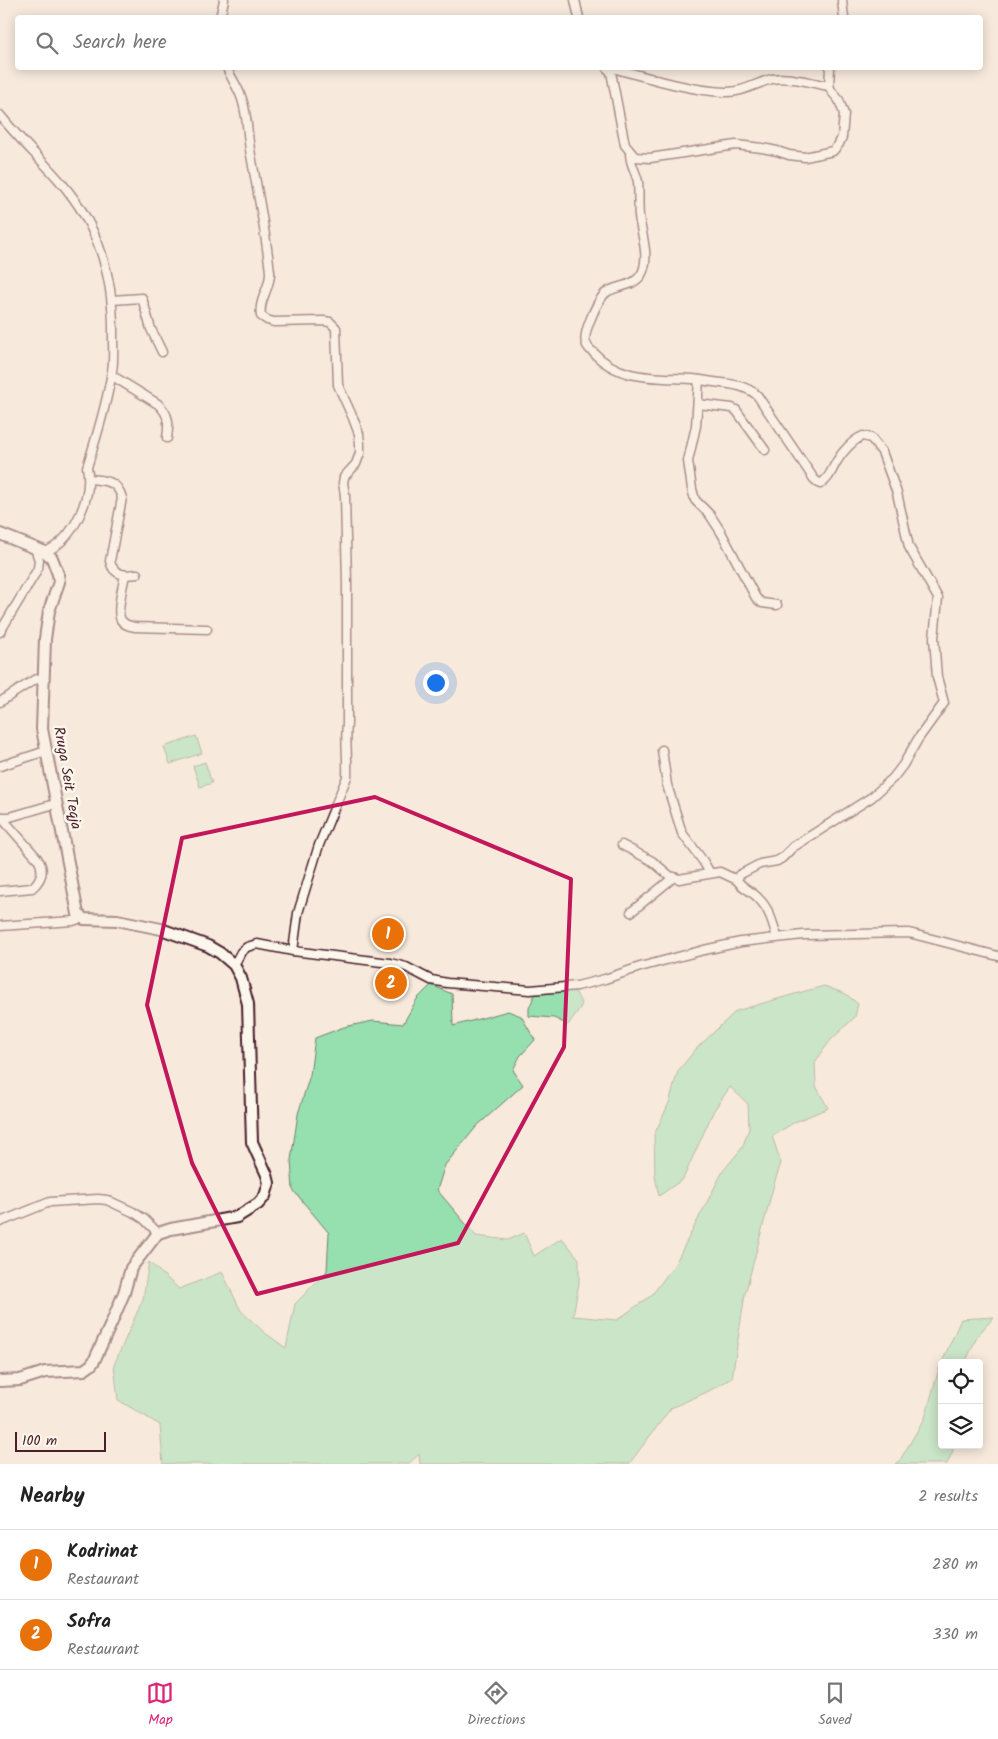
<!DOCTYPE html>
<style>
body{margin:0;font-family:Kalam,sans-serif;background:#f2f2f2;color:#222}
.controls{position:absolute;right:15px;bottom:15px;display:grid;overflow:hidden;border-radius:5px;box-shadow:0 2px 12px #0003}
.controls button{width:45px;height:45px;display:grid;place-items:center;padding:0;border:0;border-bottom:1px solid #e0e0e0;background:#fff;color:#222;font:25px sans-serif}
.scale{position:absolute;left:15px;bottom:12px;width:91px;box-sizing:border-box;padding-left:5px;border:2px solid #4a1f2b;border-top:0;font-size:14px;line-height:18px;white-space:nowrap;color:#4a1f2b;-webkit-text-stroke:4px #fbf7ec;paint-order:stroke}
.you{position:absolute;left:435px;top:682px;width:18px;height:18px;margin:-12px;border:4px solid #fff;border-radius:50%;background:#1a73e8;box-shadow:0 0 0 8px #1a73e833}
.badge{display:grid;place-items:center;width:32px;height:32px;border-radius:50%;background:#db2777;color:#fff;font-size:16px;font-weight:700}
.pin{position:absolute;translate:-50% -50%;border:2px solid #fff;box-shadow:0 1px 5px #0006}
.list{margin:0;padding:0;list-style:none}
h2{display:flex;justify-content:space-between;align-items:center;height:65px;margin:0;padding:0 20px;font-size:21px}
h2 small{font-size:16px;font-weight:400;color:#767676}
.list li{display:grid;grid-template-columns:32px 1fr auto;gap:15px;align-items:center;box-sizing:border-box;height:70px;padding:0 20px;border-top:1px solid #e0e0e0}
.list b{display:block;font-size:19px;white-space:nowrap}
.list p{margin:0;font-size:16px;white-space:nowrap;color:#767676}
.list em{font-size:16px;font-style:normal;color:#767676}
.icon{flex:none;width:28px;height:28px;fill:none;stroke:currentColor;stroke-width:2;stroke-linecap:round;stroke-linejoin:round}
.map{position:relative;flex:none;width:998px;height:1464px;overflow:hidden}
.search{position:absolute;background:#fff;box-shadow:0 2px 12px #0003;left:15px;right:15px;top:15px;height:55px;display:flex;align-items:center;gap:12px;box-sizing:border-box;padding:0 18px;border-radius:5px;color:#767676;font-size:19px}
.sheet{height:205px;background:#fff}
nav{display:flex;justify-content:space-around;align-items:center;box-sizing:border-box;height:70px;border-top:1px solid #e0e0e0;background:#fff;font-size:14px;color:#767676}
nav a{display:grid;justify-items:center;gap:2px}
nav .on{color:#db2777}
.map>svg:first-child{display:block}
.green{fill:#96e0b0;stroke:#70806e}
.lines{fill:none;stroke-linecap:round;stroke-linejoin:round}
.minor-casing{stroke:#4a1f2b;stroke-width:11}
.secondary-casing{stroke:#4a1f2b;stroke-width:14}
.minor{stroke:#fbf7ec;stroke-width:8}
.secondary{stroke:#fbf7ec;stroke-width:10}
.marked{fill:none;stroke:#c2185b;stroke-width:4;stroke-linejoin:round}
.labels{text-anchor:middle;dominant-baseline:central;stroke-width:5;stroke-linejoin:round;paint-order:stroke}
.street-label{font-size:15px;fill:#4a1f2b;stroke:#fbf7ec}
</style>
<div class="map">
<svg width="998" height="1464" viewBox="0 0 998 1464">
<rect width="100%" height="100%" fill="#f7e9dc"/>
<filter id="ink" filterUnits="userSpaceOnUse"><feTurbulence type="fractalNoise" baseFrequency=".02" numOctaves="2"/><feDisplacementMap in="SourceGraphic" scale="10" xChannelSelector="R" yChannelSelector="G"/><feConvolveMatrix kernelMatrix="1 2 1 2 8 2 1 2 1" color-interpolation-filters="sRGB"/></filter>
<g filter="url(#ink)">
<g class="green">
<polygon points="196,736 202,753 170,764 164,747"/>
<polygon points="205,762 212,783 200,787 193,766"/>
<polygon points="431,985 452,994 453,1026 508,1011 521,1016 535,1040 520,1056 513,1070 523,1085 477,1126 445,1165 437,1190 476,1236 508,1240 524,1233 534,1256 562,1238 579,1259 579,1283 573,1316 617,1320 652,1295 675,1264 723,1171 742,1148 749,1129 748,1104 730,1087 714,1110 683,1179 659,1196 655,1176 654,1135 669,1103 678,1071 696,1049 736,1011 795,994 824,986 846,994 858,1004 855,1017 830,1041 815,1062 816,1086 828,1108 795,1122 772,1136 781,1163 774,1184 745,1294 732,1378 707,1392 671,1408 629,1464 420,1464 419,1454 408,1464 163,1464 160,1425 118,1400 114,1365 143,1299 149,1262 179,1289 222,1272 241,1311 265,1333 286,1348 295,1304 327,1271 329,1233 293,1190 291,1160 298,1114 310,1075 315,1038 344,1027 373,1021 403,1024 417,999"/>
<polygon points="574,989 582,1005 568,1025 554,1018 529,1016 529,1008 536,992"/>
<polygon points="994,1317 978,1335 965,1363 942,1363 942,1445 953,1445 953,1451 947,1464 895,1464 900,1460 925,1418 939,1369 961,1319"/>
</g>
<g class="lines">
<defs>
<g id="minor">
<polyline points="575,0 579,18"/>
<polyline points="842,0 844,18"/>
<polyline points="220,18 224,0"/>
<path d="M227,68c4,10 11,19 15,31 6,18 5,37 9,56 7,39 15,78 19,117 1,15 -12,28 -9,44l6,4 7,2 50,-1 6,1 6,6 2,57 15,33 6,16 1,10v9l-4,11 -12,13 -1,6 2,12 2,88v140c-2,18 1,36 0,54l-28,68 -21,68 -5,38"/>
<polyline points="607,68 611,72 625,145 635,157 650,158 736,145 762,148 777,151 789,155 805,157 833,151 839,144 842,137 844,114 839,100 832,92 829,86 830,68"/>
<path d="M613,68c32,9 79,23 112,24 17,1 31,-9 47,-13 18,-3 40,4 57,7"/>
<path d="M0,115c21,27 47,49 68,76 34,43 46,93 45,146 0,11 1,23 -1,34 -5,32 -15,65 -25,96 6,30 -13,73 -42,85"/>
<path d="M630,153c0,12 6,18 8,29 1,11 0,22 1,34 2,18 12,42 2,59 -8,12 -23,10 -34,17 -8,5 -25,41 -21,51 1,3 4,7 7,9 26,29 63,25 99,27 10,1 20,3 30,4 14,2 24,3 35,12l57,84 6,5c9,-4 12,-15 17,-23 5,-9 16,-21 26,-25l8,2 11,14 15,41 12,54 29,51 -4,40 3,39 7,26 -26,36 -15,26 -10,13 -21,19 -79,50 -11,11 -5,3 -17,3 -21,11 -2,5c5,8 15,11 21,18 11,10 15,25 19,39"/>
<polyline points="112,300 142,298 151,329 162,352"/>
<path d="M111,375l47,29c12,11 11,20 9,34"/>
<polyline points="699,380 696,426 688,461 692,489 695,500 710,515 721,532 756,598 762,603 777,605"/>
<polyline points="698,404 732,408 736,410 765,450"/>
<path d="M90,479c16,2 27,1 32,19l-12,63c3,14 14,15 27,13"/>
<polyline points="35,548 39,560 38,568"/>
<path d="M125,575c-2,10 -9,37 -4,45 3,5 9,6 14,7l72,2"/>
<polyline points="0,632 36,572"/>
<polyline points="0,702 34,680 42,678"/>
<polyline points="662,750 667,785 682,833 703,861 710,873"/>
<polyline points="0,766 46,751"/>
<polyline points="0,816 1,817 10,817 51,805"/>
<polyline points="622,845 652,861 670,876 679,879 720,872 737,880"/>
<path d="M0,891l32,-3c10,-9 13,-19 5,-30l-36,-41"/>
<polyline points="631,912 674,877"/>
<polyline points="0,926 73,921 82,918"/>
<polyline points="234,965 241,952 247,947 257,944 293,951 390,963 406,967 431,980 447,983 530,990 577,986 605,979 640,967 704,950 741,942 803,935 909,933 998,956"/>
<polyline points="0,1222 50,1202 98,1199 107,1200 133,1212 144,1219 158,1233"/>
</g>
<polyline id="secondary" points="0,534 45,552 52,558 58,574 59,582 49,611 45,639 42,729 78,914 84,919 117,920 161,929 208,946 220,953 234,965 241,978 248,1004 252,1142 267,1175 269,1183 265,1196 258,1204 237,1217 171,1229 158,1233 131,1268 124,1293 111,1324 94,1361 91,1365 84,1370 45,1372 20,1380 0,1381"/>
</defs>
<use href="#minor" class="minor-casing"/>
<use href="#secondary" class="secondary-casing"/>
<use href="#minor" class="minor"/>
<use href="#secondary" class="secondary"/>
</g>
</g>
<path d="M0 0H998V1464H0ZM375,797l196,82 -7,168 -106,196 -201,51 -65,-131 -45,-158 35,-167z" fill="#f7e9dc" fill-opacity=".55" fill-rule="evenodd"/>
<path class="marked" d="M375,797l196,82 -7,168 -106,196 -201,51 -65,-131 -45,-158 35,-167z"/>
<g class="labels">
<g class="street-label">
<text transform="translate(67 778) rotate(80)">Rruga Seit Teqja</text>
</g>
</g>
</svg>
<div class="controls">
<button><svg class="icon" aria-label="locate" viewBox="0 0 24 24"><circle cx="12" cy="12" r="6"/><path d="M12 2v4M12 18v4M2 12h4M18 12h4"/></svg></button>
<button><svg class="icon" aria-label="layers" viewBox="0 0 24 24"><path d="M12 4l9 5-9 5-9-5zM3 14l9 5 9-5"/></svg></button>
</div>
<div class="scale">100 m</div>
<div class="you"></div>
<div class="pin badge" style="left:388px;top:934px;background:#e8710a">1</div>
<div class="pin badge" style="left:391px;top:983px;background:#e8710a">2</div>
<div class="search"><svg class="icon" aria-label="search" viewBox="0 0 24 24"><circle cx="10" cy="10" r="6"/><path d="M15 15l6 6"/></svg>Search here</div>
</div>
<section class="sheet">
<h2>Nearby<small>2 results</small></h2>
<ul class="list">
<li><span class="badge" style="background:#e8710a">1</span><div><b>Kodrinat</b><p>Restaurant</p></div><em>280 m</em></li>
<li><span class="badge" style="background:#e8710a">2</span><div><b>Sofra</b><p>Restaurant</p></div><em>330 m</em></li>
</ul>
</section>
<nav>
<a class="on"><svg class="icon" aria-label="map" viewBox="0 0 24 24"><path d="M3 6l6-2 6 2 6-2v14l-6 2-6-2-6 2zM9 4v14M15 6v14"/></svg>Map</a>
<a><svg class="icon" aria-label="directions" viewBox="0 0 24 24"><path d="M12 3l9 9-9 9-9-9zM9 14v-3h6M13 9l2 2-2 2"/></svg>Directions</a>
<a><svg class="icon" aria-label="saved" viewBox="0 0 24 24"><path d="M7 4h10v16l-5-4-5 4z"/></svg>Saved</a>
</nav>
